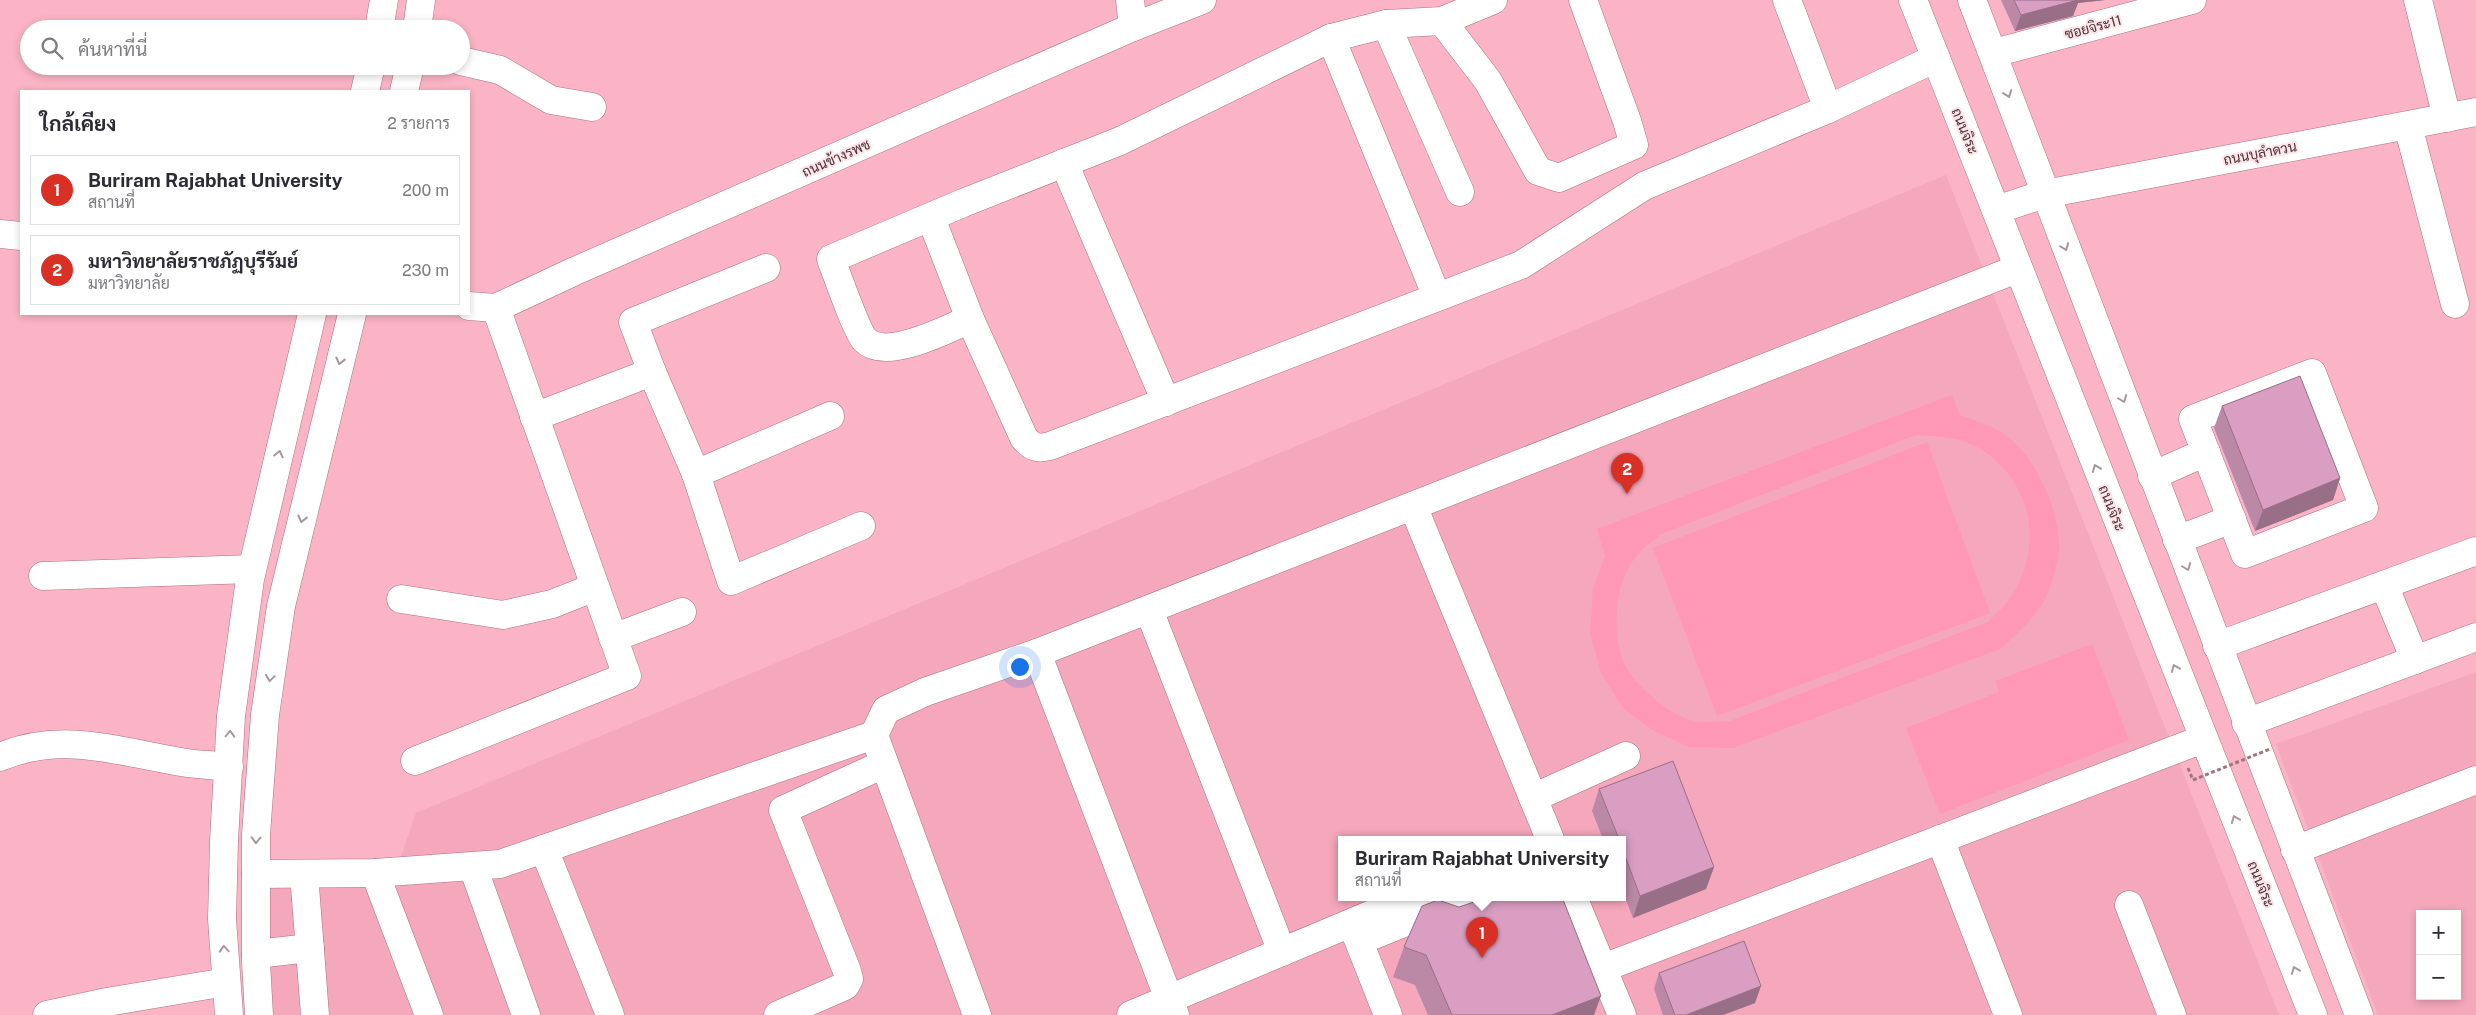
<!DOCTYPE html>
<html lang="th">
<meta charset="utf-8">
<style>
body{margin:0;font-family:"Public Sans",Sarabun,sans-serif;background:#f7f7f7;color:#2b2b33}
.controls{position:absolute;right:15px;bottom:15px;display:grid;overflow:hidden;border-radius:0px;box-shadow:0 2px 8px #0003}
.controls button{width:45px;height:45px;display:grid;place-items:center;padding:0;border:0;border-bottom:1px solid #e1e1e2;background:#fff;color:#2b2b33;font:25px sans-serif}
.you{position:absolute;left:1019px;top:666px;width:18px;height:18px;margin:-12px;border:4px solid #fff;border-radius:50%;background:#1a73e8;box-shadow:0 0 0 8px #1a73e833}
.badge{display:grid;place-items:center;width:32px;height:32px;border-radius:50%;background:#d93025;color:#fff;font-size:16px;font-weight:700}
.pin{position:absolute;translate:-50% -41px;filter:drop-shadow(0 1px 2px #0008)}
.pin::after{content:'';position:absolute;top:26px;width:18px;height:15px;background:inherit;clip-path:polygon(0 0,100% 0,50% 100%)}
.popup{position:absolute;left:1338px;top:836px;width:288px;height:65px;box-sizing:border-box;display:grid;place-content:center;border-radius:0px;background:#fff;filter:drop-shadow(0 1px 4px #0005);font-size:16px;white-space:nowrap;color:#7c7c81}
.popup b{font-size:19px;color:#2b2b33}
.popup::after{content:'';position:absolute;left:50%;top:100%;margin-left:-10px;border:10px solid transparent;border-top-color:#fff}
.list{margin:0;padding:0;list-style:none}
h2{display:flex;justify-content:space-between;align-items:center;height:65px;margin:0;padding:0 20px;font-size:21px}
h2 small{font-size:16px;font-weight:400;color:#7c7c81}
.list li{display:grid;grid-template-columns:32px 1fr auto;gap:15px;align-items:center;box-sizing:border-box;height:70px;margin:0 10px 10px;padding:0 10px;border:1px solid #e1e1e2;border-radius:0px}
.list b{display:block;font-size:19px;white-space:nowrap}
.list p{margin:0;font-size:16px;white-space:nowrap;color:#7c7c81}
.list em{font-size:16px;font-style:normal;color:#7c7c81}
.icon{flex:none;width:28px;height:28px;fill:none;stroke:currentColor;stroke-width:2;stroke-linecap:round;stroke-linejoin:round}
.map{position:relative;flex:none;width:2476px;height:1015px;overflow:hidden}
.search{position:absolute;background:#fff;box-shadow:0 2px 8px #0003;left:20px;top:20px;width:450px;height:55px;display:flex;align-items:center;gap:12px;box-sizing:border-box;padding:0 18px;border-radius:28px;color:#7c7c81;font-size:19px}
.panel{position:absolute;background:#fff;box-shadow:0 2px 8px #0003;left:20px;top:90px;width:450px;height:225px;border-radius:0px}
.map>svg:first-child{display:block}
.built{fill:#f5a7bb;fill-rule:evenodd}
.green{fill:#fe98b4;fill-rule:evenodd}
.lines{fill:none;stroke-linecap:round;stroke-linejoin:round}
.minor-casing{stroke:#b06f80;stroke-width:29}
.major-casing{stroke:#b06f80;stroke-width:29}
.path{stroke:#a4737f;stroke-width:3;stroke-dasharray:4 2.5;stroke-linecap:butt}
.minor{stroke:#fff;stroke-width:28}
.major{stroke:#fff;stroke-width:28}
.path-bridge{stroke:#a4737f;stroke-width:3;stroke-dasharray:4 2.5;stroke-linecap:butt}
.wall{fill:#bb88a6}
.shaded-wall{fill:#986f87}
.building{fill:#d99ec1;stroke:#986f87}
.oneway{stroke:#a6989c}
.labels{text-anchor:middle;dominant-baseline:central;stroke-width:4;stroke-linejoin:round;paint-order:stroke}
.street-label{font-size:14px;fill:#4d3138;stroke:#fbe5e9}
</style>
<div class="map">
<svg width="2476" height="1015" viewBox="0 0 2476 1015">
<rect width="100%" height="100%" fill="#fab4c5"/>
<g class="built">
<path d="M1946,175l333,840h-2008l-6,-151 134,-2 17,-49zM1342,839h280v58h-280z"/>
<path d="M2476,672v343h-98l-102,-271zM2420,914h37v82h-37z"/>
</g>
<g class="green">
<path d="M1952,395l8,20c19,7 40,13 54,27 26,25 46,72 45,107 0,12 -6,30 -10,41 -10,25 -30,42 -49,59l-267,99 -44,-1 -35,-16 -32,-24 -21,-35 -11,-38 3,-45 12,-33 -8,-27zM1916,435c22,1 44,2 63,13 53,32 66,98 32,149 -5,9 -16,17 -23,25l-258,99c-12,0 -28,3 -38,0 -25,-8 -64,-40 -71,-66 -9,-32 -6,-74 17,-101 6,-7 16,-14 23,-20z"/>
<polygon points="1927,442 1990,613 1717,716 1653,548"/>
<polygon points="2092,644 2129,740 1940,814 1906,728 1999,692 1996,681"/>
</g>
<g class="lines">
<defs>
<g id="minor">
<polyline points="1130,0 1133,27"/>
<polyline points="2418,0 2447,118"/>
<polyline points="1442,21 1488,81 1538,171 1559,178 1634,145 1627,121 1583,0"/>
<polyline points="1386,24 1460,192"/>
<polyline points="1331,38 1437,297"/>
<polyline points="1994,53 2192,0"/>
<polyline points="461,61 500,70 551,100 592,107"/>
<polyline points="1828,109 1936,58"/>
<polyline points="2408,126 2455,304"/>
<polyline points="1064,163 1166,402"/>
<polyline points="2045,194 2476,112"/>
<path d="M931,218l39,101 54,119c9,10 14,11 26,8l471,-181 123,-79 184,-77 -41,-109"/>
<polyline points="0,234 21,236"/>
<polyline points="766,268 633,322 652,372 696,474 731,581 861,526"/>
<polyline points="469,306 496,308 575,271 1133,27 1202,0"/>
<path d="M970,319c-22,10 -84,42 -105,21 -8,-8 -28,-65 -34,-81l132,-56 157,-62 211,-103 55,-14 56,-3 51,-21"/>
<polygon points="2312,373 2364,508 2245,554 2193,419"/>
<polyline points="534,417 652,372"/>
<polyline points="696,474 830,416"/>
<polyline points="2152,476 2206,452"/>
<polyline points="1413,506 1550,839"/>
<polyline points="2177,540 2232,519"/>
<polyline points="43,576 252,569"/>
<polyline points="2384,585 2415,660"/>
<polyline points="401,599 503,615 552,604 595,587"/>
<polyline points="1149,610 1282,952"/>
<polyline points="613,638 682,612"/>
<polyline points="2217,646 2476,551"/>
<polyline points="1037,653 1175,1015"/>
<polyline points="2246,723 2476,637"/>
<path d="M0,757c63,-27 123,-4 187,6 14,2 28,2 42,4"/>
<polyline points="415,761 627,676 496,308"/>
<polyline points="1533,798 1626,756"/>
<polyline points="1940,839 2008,1015"/>
<polyline points="544,849 610,1015"/>
<polyline points="2295,850 2476,780"/>
<polyline points="473,867 526,1015"/>
<polyline points="375,873 429,1015"/>
<polyline points="256,874 375,873 500,864 874,735"/>
<polyline points="304,874 315,1015"/>
<polyline points="1573,897 1622,1015"/>
<polyline points="2129,905 2172,1015"/>
<polyline points="1352,924 1388,1015"/>
<polyline points="1359,941 1467,897"/>
<polyline points="256,954 310,948"/>
<polyline points="1603,968 2203,739"/>
<polyline points="47,1015 107,1002 226,982"/>
<polyline points="778,1015 845,986 849,979 847,971 783,810 884,764"/>
<polyline points="977,1015 874,735 886,710 925,692 1037,653 2017,269"/>
<polyline points="1131,1015 1413,897"/>
</g>
<g id="major">
<polyline points="1913,0 2313,1015"/>
<polyline points="1972,0 2359,1015"/>
<polyline points="379,29 384,0"/>
<polyline points="417,29 421,0"/>
<polyline points="365,91 371,66"/>
<polyline points="404,91 410,66"/>
<polyline points="1996,210 2045,194"/>
<polyline points="229,1015 222,919 224,841 231,716 250,579 312,314"/>
<polyline points="259,1015 256,962 256,834 265,715 281,606 352,314"/>
</g>
</defs>
<use href="#minor" class="minor-casing"/>
<use href="#major" class="major-casing"/>
<polyline class="path" points="2188,768 2193,780"/>
<use href="#minor" class="minor"/>
<use href="#major" class="major"/>
<polyline class="path-bridge" points="2193,780 2270,749"/>
</g>
<g class="wall">
<polygon points="2001,0 2105,0 2078,3 2073,16 2015,31"/>
<polygon points="2222,406 2340,478 2333,500 2255,531 2214,428"/>
<polygon points="1599,789 1714,867 1706,889 1633,918 1622,890 1622,839 1603,839 1592,811"/>
<polygon points="1459,907 1594,1015 1428,1015 1415,985 1393,977 1404,947"/>
<polygon points="1659,973 1755,1003 1723,1015 1663,1015 1654,989"/>
</g>
<g class="shaded-wall">
<polygon points="2070,0 2105,0 2078,3 2073,16 2015,31 2021,15"/>
<polygon points="2340,478 2333,500 2255,531 2263,510"/>
<polygon points="1714,867 1706,889 1633,918 1640,896"/>
<polygon points="1761,986 1755,1003 1723,1015 1686,1015"/>
<polygon points="1601,996 1594,1015 1552,1015"/>
</g>
<g class="building">
<polygon points="2014,0 2078,0 2021,15"/>
<polygon points="2300,376 2340,478 2263,510 2222,406"/>
<polygon points="1673,761 1714,867 1640,896 1622,848 1622,839 1619,839 1599,789"/>
<polygon points="1489,897 1562,897 1601,996 1552,1015 1452,1015 1426,955 1404,947 1422,906 1438,900 1459,907"/>
<polygon points="1744,941 1761,986 1686,1015 1675,1015 1659,973"/>
</g>
<defs><path id="oneway-chevron" d="M-2-3.5L2.5 0L-2 3.5" fill="none" stroke-width="1.6" stroke-linecap="round" stroke-linejoin="round" transform="scale(1.25)"/></defs>
<g class="oneway">
<use href="#oneway-chevron" transform="translate(2008 94) rotate(70)"/>
<use href="#oneway-chevron" transform="translate(2065 247) rotate(69)"/>
<use href="#oneway-chevron" transform="translate(340 361) rotate(104)"/>
<use href="#oneway-chevron" transform="translate(2123 399) rotate(69)"/>
<use href="#oneway-chevron" transform="translate(279 454) rotate(-77)"/>
<use href="#oneway-chevron" transform="translate(2096 468) rotate(-112)"/>
<use href="#oneway-chevron" transform="translate(302 519) rotate(104)"/>
<use href="#oneway-chevron" transform="translate(2187 567) rotate(69)"/>
<use href="#oneway-chevron" transform="translate(2175 668) rotate(-112)"/>
<use href="#oneway-chevron" transform="translate(270 678) rotate(98)"/>
<use href="#oneway-chevron" transform="translate(230 734) rotate(-88)"/>
<use href="#oneway-chevron" transform="translate(2235 819) rotate(-112)"/>
<use href="#oneway-chevron" transform="translate(256 840) rotate(91)"/>
<use href="#oneway-chevron" transform="translate(224 949) rotate(-94)"/>
<use href="#oneway-chevron" transform="translate(2295 970) rotate(-112)"/>
</g>
<g class="labels">
<g class="street-label">
<text transform="translate(2093 27) rotate(-15)">ซอยจิระ11</text>
<text transform="translate(1965 131) rotate(68)">ถนนจิระ</text>
<text transform="translate(2260 153) rotate(-11)">ถนนบุลำดวน</text>
<text transform="translate(836 158) rotate(-24)">ถนนข้างรพช</text>
<text transform="translate(2112 508) rotate(68)">ถนนจิระ</text>
<text transform="translate(2261 884) rotate(68)">ถนนจิระ</text>
</g>
</g>
</svg>
<div class="controls">
<button>+</button>
<button>−</button>
</div>
<div class="you"></div>
<div class="pin badge" style="left:1482px;top:958px">1</div>
<div class="popup"><b>Buriram Rajabhat University</b>สถานที่</div>
<div class="pin badge" style="left:1627px;top:494px">2</div>
<div class="search"><svg class="icon" aria-label="search" viewBox="0 0 24 24"><circle cx="10" cy="10" r="6"/><path d="M15 15l6 6"/></svg>ค้นหาที่นี่</div>
<section class="panel">
<h2>ใกล้เคียง<small>2 รายการ</small></h2>
<ul class="list">
<li><span class="badge">1</span><div><b>Buriram Rajabhat University</b><p>สถานที่</p></div><em>200 m</em></li>
<li><span class="badge">2</span><div><b>มหาวิทยาลัยราชภัฏบุรีรัมย์</b><p>มหาวิทยาลัย</p></div><em>230 m</em></li>
</ul>
</section>
</div>
